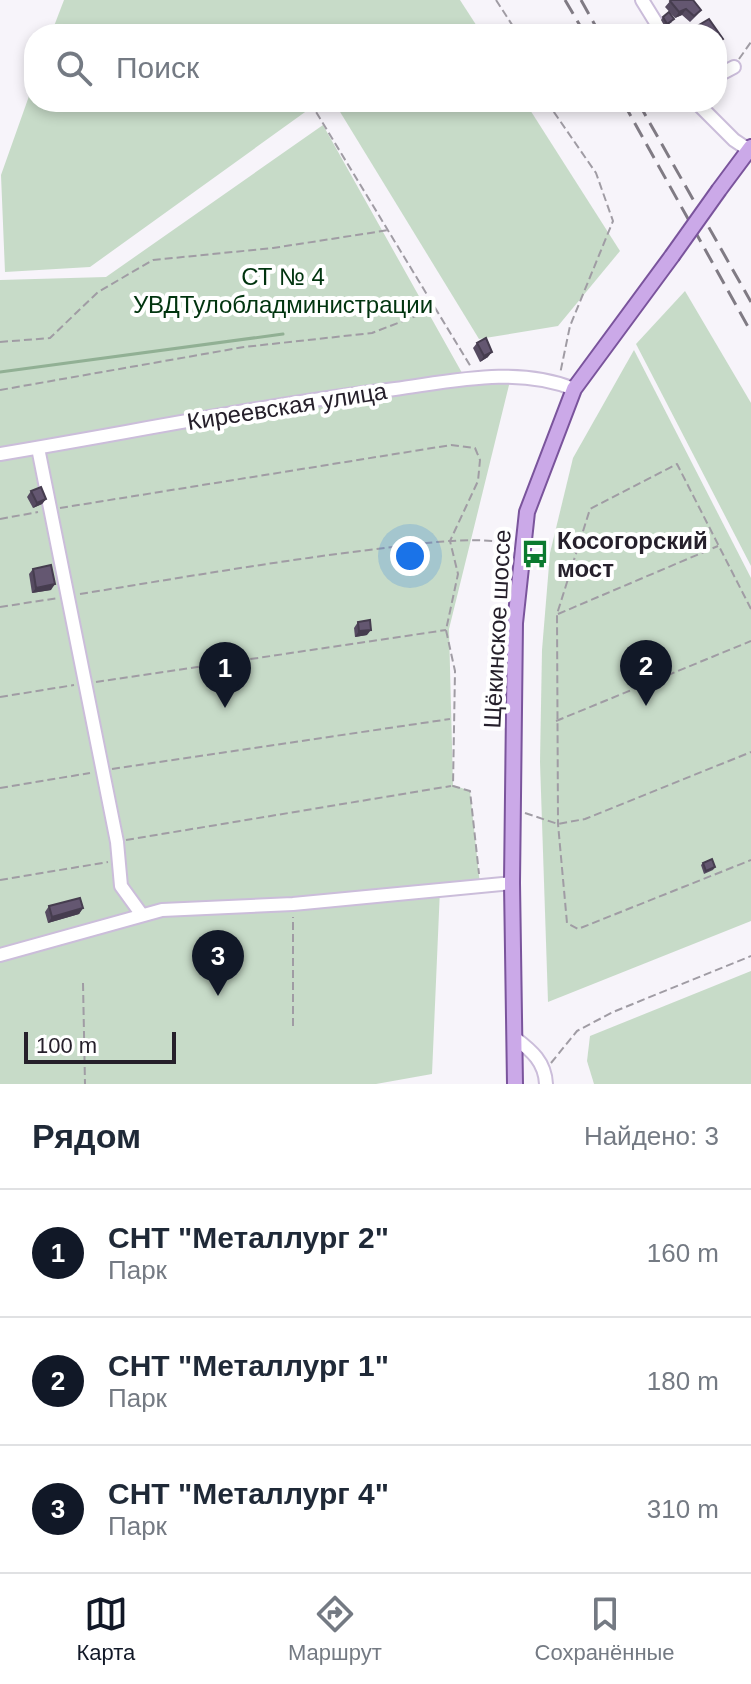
<!DOCTYPE html>
<html lang="ru">
<meta charset="utf-8">
<style>
body{margin:0;font-family:Helvetica,sans-serif;background:#f2f2f3;color:#1f2937}
.scale{position:absolute;left:24px;bottom:20px;width:152px;box-sizing:border-box;padding-left:8px;border:4px solid #26202b;border-top:0;font-size:22px;line-height:28px;white-space:nowrap;color:#26202b;-webkit-text-stroke:6px #fff;paint-order:stroke}
.you{position:absolute;left:410px;top:556px;width:28px;height:28px;margin:-20px;border:6px solid #fff;border-radius:50%;background:#1a73e8;box-shadow:0 0 0 12px #1a73e833}
.badge{display:grid;place-items:center;width:52px;height:52px;border-radius:50%;background:#111827;color:#fff;font-size:26px;font-weight:700}
.pin{position:absolute;translate:-50% -66px;filter:drop-shadow(0 2px 4px #0008)}
.pin::after{content:'';position:absolute;top:42px;width:28px;height:24px;background:inherit;clip-path:polygon(0 0,100% 0,50% 100%)}
.list{margin:0;padding:0;list-style:none}
h2{display:flex;justify-content:space-between;align-items:center;height:104px;margin:0;padding:0 32px;font-size:34px}
h2 small{font-size:26px;font-weight:400;color:#747a83}
.list li{display:grid;grid-template-columns:52px 1fr auto;gap:24px;align-items:center;box-sizing:border-box;height:128px;padding:0 32px;border-top:2px solid #e0e1e3}
.list b{display:block;font-size:30px;white-space:nowrap}
.list p{margin:0;font-size:26px;white-space:nowrap;color:#747a83}
.list em{font-size:26px;font-style:normal;color:#747a83}
.icon{flex:none;width:44px;height:44px;fill:none;stroke:currentColor;stroke-width:2;stroke-linecap:round;stroke-linejoin:round}
.map{position:relative;flex:none;width:751px;height:1084px;overflow:hidden}
.search{position:absolute;background:#fff;box-shadow:0 4px 12px #0003;left:24px;right:24px;top:24px;height:88px;display:flex;align-items:center;gap:20px;box-sizing:border-box;padding:0 28px;border-radius:32px;color:#747a83;font-size:30px}
.sheet{height:488px;background:#fff}
nav{display:flex;justify-content:space-around;align-items:center;box-sizing:border-box;height:112px;border-top:2px solid #e0e1e3;background:#fff;font-size:22px;color:#747a83}
nav a{display:grid;justify-items:center;gap:4px}
nav .on{color:#111827}
.map>svg:first-child{display:block}
.green{fill:#c7dbc8}
.lines{fill:none;stroke-linecap:round;stroke-linejoin:round}
.stream{stroke:#91b094;stroke-width:3}
.minor-casing{stroke:#cbbdda;stroke-width:16}
.major-casing{stroke:#7a549c;stroke-width:18}
.path{stroke:#a09ca4;stroke-width:2;stroke-dasharray:8 4;stroke-linecap:butt}
.minor{stroke:#fff;stroke-width:12}
.major{stroke:#cba9e8;stroke-width:14}
.rail{stroke:#807b84;stroke-width:3;stroke-dasharray:16 8;stroke-linecap:butt}
.major-bridge-casing{stroke:#7a549c;stroke-width:18;stroke-linecap:butt}
.major-bridge{stroke:#cba9e8;stroke-width:14}
.wall{fill:#564b61}
.shaded-wall{fill:#463d4f}
.building{fill:#645771;stroke:#463d4f;stroke-width:2}
.labels{text-anchor:middle;dominant-baseline:central;stroke-width:8;stroke-linejoin:round;paint-order:stroke}
.park-label{font-size:24px;fill:#01340f;stroke:#fff}
.street-label{font-size:24px;fill:#26202b;stroke:#fff}
.poi-label{font-size:24px;font-weight:bold;fill:#26202b;stroke:#fff;text-anchor:start}
</style>
<div class="map">
<svg width="751" height="1084" viewBox="0 0 751 1084">
<rect width="100%" height="100%" fill="#f7f4fa"/>
<g class="green">
<polygon points="64,0 460,0 482,34 51,34"/>
<polygon points="34,82 34,102 319,102 90,267 5,272 1,175"/>
<polygon points="334,102 525,102 620,251 558,326 479,339"/>
<polygon points="323,125 466,380 511,377 449,629 453,785 470,791 480,885 440,889 432,1074 376,1084 0,1084 0,280 106,277"/>
<polygon points="685,291 751,403 751,566 636,344"/>
<polygon points="634,350 751,578 751,921 548,1002 540,762 542,650 550,553 573,458"/>
<polygon points="751,971 751,1084 594,1084 587,1061 590,1036"/>
</g>
<g class="lines">
<polyline class="stream" points="0,372 283,334"/>
<defs>
<g id="minor">
<polyline points="642,0 663,34"/>
<polyline points="717,76 734,67"/>
<polyline points="696,102 734,140 749,150"/>
<polyline points="38,448 117,842 121,886 142,915"/>
<path d="M0,454c132,-22 262,-49 395,-65 59,-8 122,-23 179,0"/>
<polyline points="0,955 162,910 293,904 512,883"/>
<path d="M515,1038c17,13 30,24 31,46"/>
</g>
<g id="major">
<polyline points="719,190 751,147"/>
<polyline points="515,1084 512,883 515,623 527,512 574,389 672,256"/>
</g>
</defs>
<use href="#minor" class="minor-casing"/>
<use href="#major" class="major-casing"/>
<g class="path">
<polyline points="496,0 518,34"/>
<polyline points="739,59 751,42"/>
<polyline points="310,102 471,367"/>
<polyline points="547,102 596,173 613,221 570,326 560,374"/>
<polyline points="0,342 50,338 98,292 153,260 273,248 389,230"/>
<polyline points="0,390 244,347 372,333 434,309"/>
<polyline points="60,508 451,445 475,448 480,460 478,481 450,541 458,574 446,630 455,671 453,786 470,791 479,874"/>
<polyline points="0,519 38,512"/>
<path d="M80,594c99,-16 197,-33 296,-45 45,-5 89,-13 133,-6"/>
<polyline points="0,607 58,598"/>
<polyline points="751,609 677,464 590,509 557,614 558,824 567,923 578,929 751,860"/>
<polyline points="558,614 718,546"/>
<polyline points="96,682 446,630"/>
<polyline points="0,697 74,685"/>
<polyline points="556,721 751,641"/>
<polyline points="112,769 450,719"/>
<polyline points="0,788 90,773"/>
<polyline points="525,813 558,824 585,819 751,752"/>
<polyline points="126,840 451,786"/>
<polyline points="0,880 108,862"/>
<polyline points="83,983 85,1084"/>
<polyline points="293,1026 293,917"/>
<polyline points="551,1063 577,1031 613,1012 751,956"/>
</g>
<use href="#minor" class="minor"/>
<use href="#major" class="major"/>
<g class="rail">
<polyline points="565,0 585,34"/>
<polyline points="581,0 600,34"/>
<polyline points="623,102 751,332"/>
<polyline points="638,102 751,302"/>
</g>
<defs>
<polyline id="major-bridge" points="672,256 719,190"/>
</defs>
<use href="#major-bridge" class="major-bridge-casing"/>
<use href="#major-bridge" class="major-bridge"/>
</g>
<g class="wall">
<polygon points="671,0 701,10 697,15 690,22 682,15 675,18 665,7"/>
<polygon points="663,17 672,22 665,27 661,20"/>
<polygon points="709,19 723,39 717,46 717,34 697,34 695,31 699,25"/>
<polygon points="477,343 488,357 480,362 473,348"/>
<polygon points="31,491 46,499 42,504 33,508 27,497"/>
<polygon points="33,569 51,590 32,593 29,574"/>
<polygon points="358,622 367,635 355,637 354,628"/>
<polygon points="703,863 715,867 713,870 704,874 701,865"/>
<polygon points="49,906 83,908 79,914 48,923 45,912"/>
</g>
<g class="shaded-wall">
<polygon points="686,9 682,15 675,18 679,12"/>
<polygon points="492,352 488,357 480,362 484,356"/>
<polygon points="46,499 42,504 33,508 37,503"/>
<polygon points="55,584 51,590 32,593 36,588"/>
<polygon points="371,630 367,635 355,637 359,631"/>
<polygon points="83,908 79,914 48,923 52,917"/>
</g>
<g class="building">
<polygon points="671,0 693,0 701,10 694,16 686,9 679,12 670,1"/>
<polygon points="669,12 674,19 667,24 663,17"/>
<polygon points="709,19 723,39 717,43 717,34 706,34 699,25"/>
<polygon points="681,27 685,33 671,34"/>
<polygon points="486,338 492,352 484,356 477,343"/>
<polygon points="41,487 46,499 37,503 31,491"/>
<polygon points="51,565 55,584 36,588 33,569"/>
<polygon points="370,620 371,630 359,631 358,622"/>
<polygon points="712,859 715,867 706,871 703,863"/>
<polygon points="80,898 83,908 52,917 49,906"/>
</g>
<defs>
<symbol id="bus-bare" viewBox="-9 -9 18 18"><path d="M-5-6H5V4H4V6H2V4H-2V6H-4V4H-5ZM-3.5-4V0h7V-4ZM-3.5 1.2v1.5H-2V1.2ZM2 1.2v1.5H3.5V1.2Z" fill="#0b7a2f" stroke="#fff" stroke-width="2.5" paint-order="stroke"/></symbol>
</defs>
<g fill-rule="evenodd">
<use href="#bus-bare" x="515" y="534" width="40" height="40"/>
</g>
<g class="labels">
<g class="park-label">
<text x="283" y="276">СТ № 4<tspan x="283" dy="28">УВДТулобладминистрации</tspan></text>
</g>
<g class="street-label">
<text transform="translate(287 406) rotate(-9)">Киреевская улица</text>
<text transform="translate(497 629) rotate(-87)">Щёкинское шоссе</text>
</g>
<g class="poi-label">
<text x="557" y="540">Косогорский<tspan x="557" dy="28">мост</tspan></text>
</g>
</g>
</svg>
<div class="scale">100 m</div>
<div class="you"></div>
<div class="pin badge" style="left:225px;top:708px">1</div>
<div class="pin badge" style="left:646px;top:706px">2</div>
<div class="pin badge" style="left:218px;top:996px">3</div>
<div class="search"><svg class="icon" aria-label="search" viewBox="0 0 24 24"><circle cx="10" cy="10" r="6"/><path d="M15 15l6 6"/></svg>Поиск</div>
</div>
<section class="sheet">
<h2>Рядом<small>Найдено: 3</small></h2>
<ul class="list">
<li><span class="badge">1</span><div><b>СНТ &quot;Металлург 2&quot;</b><p>Парк</p></div><em>160 m</em></li>
<li><span class="badge">2</span><div><b>СНТ &quot;Металлург 1&quot;</b><p>Парк</p></div><em>180 m</em></li>
<li><span class="badge">3</span><div><b>СНТ &quot;Металлург 4&quot;</b><p>Парк</p></div><em>310 m</em></li>
</ul>
</section>
<nav>
<a class="on"><svg class="icon" aria-label="map" viewBox="0 0 24 24"><path d="M3 6l6-2 6 2 6-2v14l-6 2-6-2-6 2zM9 4v14M15 6v14"/></svg>Карта</a>
<a><svg class="icon" aria-label="directions" viewBox="0 0 24 24"><path d="M12 3l9 9-9 9-9-9zM9 14v-3h6M13 9l2 2-2 2"/></svg>Маршрут</a>
<a><svg class="icon" aria-label="saved" viewBox="0 0 24 24"><path d="M7 4h10v16l-5-4-5 4z"/></svg>Сохранённые</a>
</nav>
